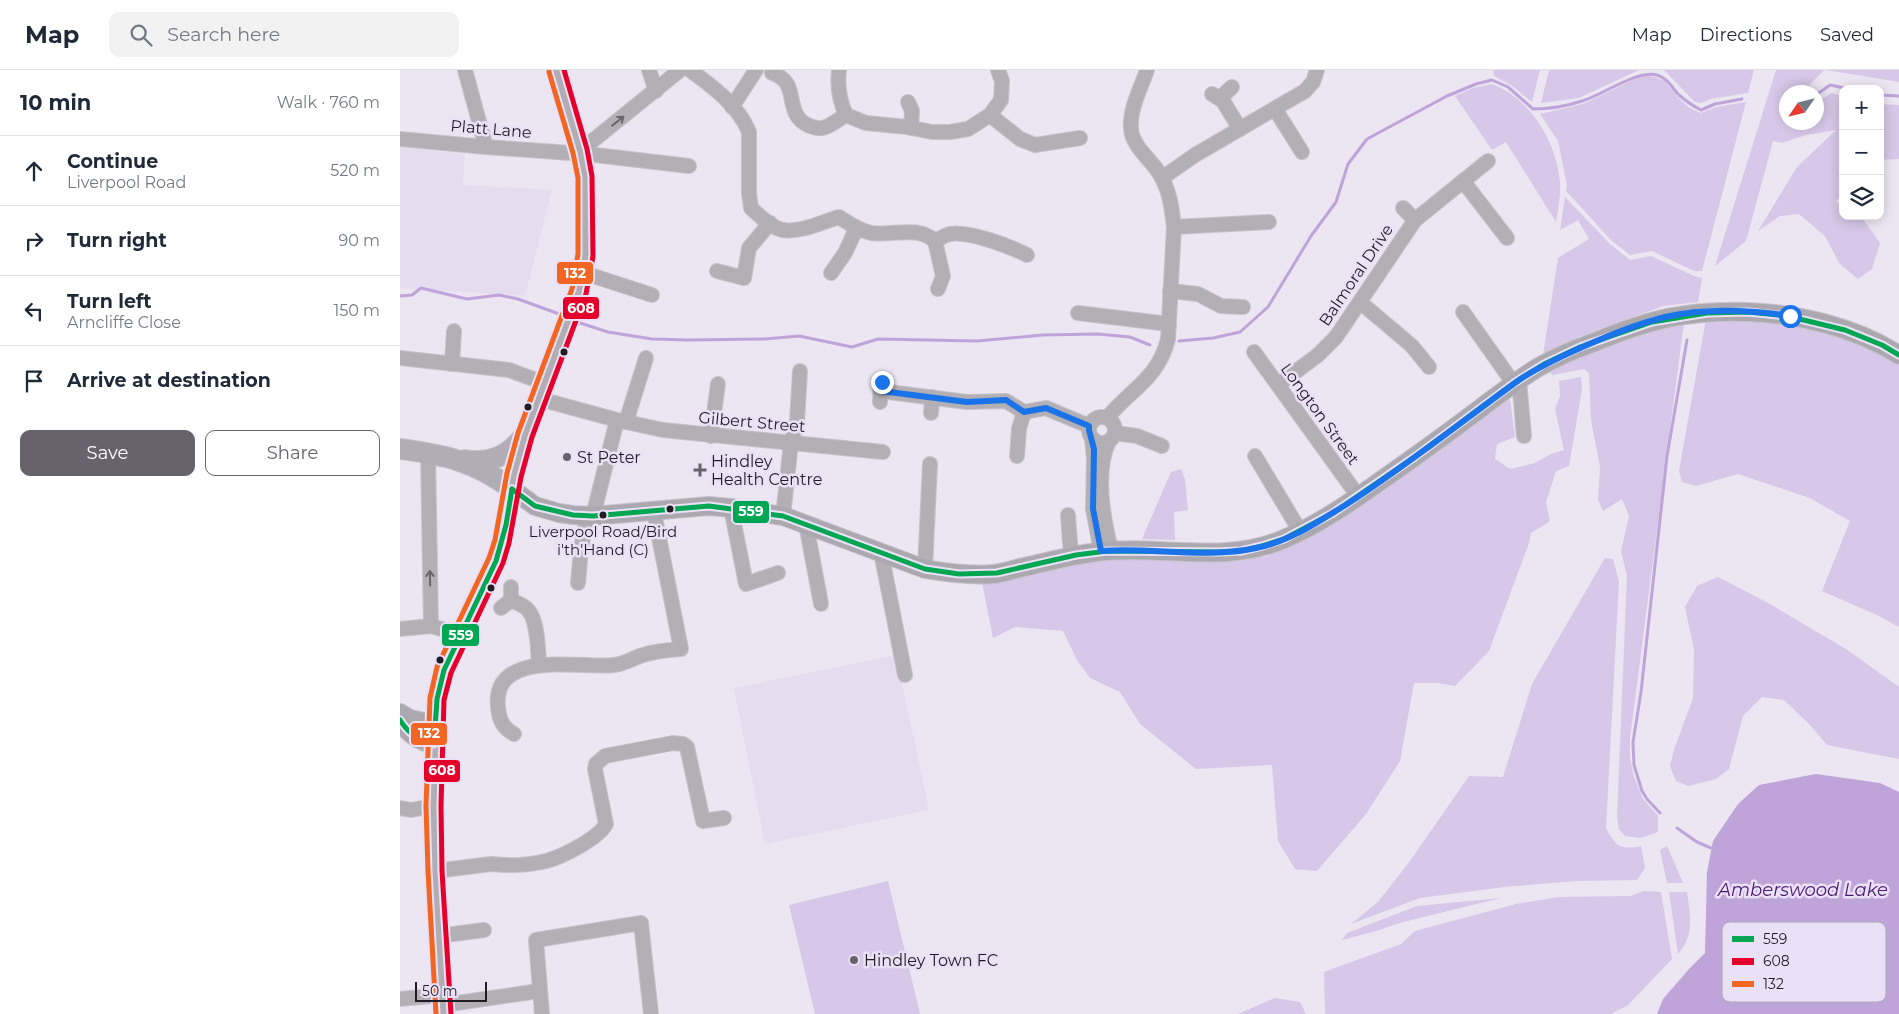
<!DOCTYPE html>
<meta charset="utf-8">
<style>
body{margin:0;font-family:Montserrat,sans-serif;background:#f2f2f3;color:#1f2937}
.controls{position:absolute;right:15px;top:15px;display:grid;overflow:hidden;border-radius:10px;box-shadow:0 2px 12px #0003}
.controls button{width:45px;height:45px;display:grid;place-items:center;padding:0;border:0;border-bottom:1px solid #e0e1e3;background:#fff;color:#1f2937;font:25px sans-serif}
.compass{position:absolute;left:1379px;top:15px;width:45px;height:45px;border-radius:50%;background:#fff;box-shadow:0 2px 12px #0003;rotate:235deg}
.scale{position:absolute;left:15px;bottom:12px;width:72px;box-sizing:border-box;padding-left:5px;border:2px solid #201c24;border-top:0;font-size:14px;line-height:18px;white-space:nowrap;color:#201c24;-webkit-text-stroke:4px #ebe1f6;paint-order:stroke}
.stop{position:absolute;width:15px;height:15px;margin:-11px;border:4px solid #1a73e8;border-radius:50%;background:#fff}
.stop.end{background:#1a73e8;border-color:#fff;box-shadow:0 1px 5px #0008}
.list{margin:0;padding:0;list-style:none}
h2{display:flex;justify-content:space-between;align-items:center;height:65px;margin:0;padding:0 20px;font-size:21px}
h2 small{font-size:16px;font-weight:400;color:#747a83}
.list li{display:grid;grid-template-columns:32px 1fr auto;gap:15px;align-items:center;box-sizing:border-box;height:70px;padding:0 20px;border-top:1px solid #e0e1e3}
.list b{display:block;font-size:19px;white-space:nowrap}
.list p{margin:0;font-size:16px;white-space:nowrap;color:#747a83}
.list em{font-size:16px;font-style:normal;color:#747a83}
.actions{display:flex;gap:10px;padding:15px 20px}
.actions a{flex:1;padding:11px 0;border:1px solid #67636c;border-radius:10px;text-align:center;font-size:18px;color:#67636c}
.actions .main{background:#67636c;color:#fff}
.icon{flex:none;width:28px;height:28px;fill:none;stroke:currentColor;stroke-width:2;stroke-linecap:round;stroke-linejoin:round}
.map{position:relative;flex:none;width:1499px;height:944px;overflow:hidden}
header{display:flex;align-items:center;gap:30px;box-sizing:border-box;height:70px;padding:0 25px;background:#fff;border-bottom:1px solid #e0e1e3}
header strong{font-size:24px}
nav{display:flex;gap:28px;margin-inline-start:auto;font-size:18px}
.search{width:350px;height:45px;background:#f2f2f3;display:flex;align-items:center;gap:12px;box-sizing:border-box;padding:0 18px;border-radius:10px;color:#747a83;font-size:19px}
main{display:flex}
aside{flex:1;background:#fff}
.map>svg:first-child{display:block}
.built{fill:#e6dcf0}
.green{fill:#d7c7e8}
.water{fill:#bfa4da}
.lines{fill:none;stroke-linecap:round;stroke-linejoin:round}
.stream{stroke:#bfa4da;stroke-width:3}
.minor-casing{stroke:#c6c2cb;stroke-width:16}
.major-casing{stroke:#c6c2cb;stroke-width:20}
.highway-casing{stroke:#c6c2cb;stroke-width:22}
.minor{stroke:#b2b0b4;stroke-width:14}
.major{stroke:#aba9af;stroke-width:18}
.highway{stroke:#b0adb5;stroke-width:20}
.bus-1-casing{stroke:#ebe1f6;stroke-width:9}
.bus-2-casing{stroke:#ebe1f6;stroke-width:9}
.bus-3-casing{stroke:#ebe1f6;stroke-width:9}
.bus-1{stroke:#00a651;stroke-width:5}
.bus-2{stroke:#e4002b;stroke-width:5}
.bus-3{stroke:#f26522;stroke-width:5}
.oneway{stroke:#69666c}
.route{stroke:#1a73e8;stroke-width:6}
.bus-dot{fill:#201c24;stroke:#ebe1f6;stroke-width:2}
.poi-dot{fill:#67636c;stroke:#ebe1f6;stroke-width:2}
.labels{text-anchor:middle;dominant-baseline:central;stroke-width:5;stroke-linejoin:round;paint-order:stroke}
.bus-label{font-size:15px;fill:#201c24;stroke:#ebe1f6}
.street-label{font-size:16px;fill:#201c24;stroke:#ebe1f6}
.poi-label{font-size:16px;fill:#201c24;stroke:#ebe1f6;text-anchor:start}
.water-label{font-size:18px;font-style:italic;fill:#4c1a70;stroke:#ebe1f6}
.key{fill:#ebe1f6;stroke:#aea6b7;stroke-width:1}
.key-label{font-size:14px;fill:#201c24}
.line-badge{stroke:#ebe1f6;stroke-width:2}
.badge-label{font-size:14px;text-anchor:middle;font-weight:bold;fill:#fff}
</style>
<header>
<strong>Map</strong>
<div class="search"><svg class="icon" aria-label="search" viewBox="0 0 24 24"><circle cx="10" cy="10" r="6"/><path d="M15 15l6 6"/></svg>Search here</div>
<nav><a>Map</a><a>Directions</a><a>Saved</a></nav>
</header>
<main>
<aside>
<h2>10 min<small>Walk · 760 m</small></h2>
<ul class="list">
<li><svg class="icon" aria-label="ahead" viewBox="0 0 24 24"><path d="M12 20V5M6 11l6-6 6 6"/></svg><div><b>Continue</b><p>Liverpool Road</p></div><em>520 m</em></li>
<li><svg class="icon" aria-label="right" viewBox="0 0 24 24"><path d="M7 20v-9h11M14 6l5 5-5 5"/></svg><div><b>Turn right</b></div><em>90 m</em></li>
<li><svg class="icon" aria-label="left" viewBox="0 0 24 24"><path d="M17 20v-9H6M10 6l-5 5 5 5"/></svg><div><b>Turn left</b><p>Arncliffe Close</p></div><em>150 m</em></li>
<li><svg class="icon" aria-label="arrive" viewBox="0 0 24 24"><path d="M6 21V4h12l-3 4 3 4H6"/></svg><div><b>Arrive at destination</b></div></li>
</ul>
<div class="actions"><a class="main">Save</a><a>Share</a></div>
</aside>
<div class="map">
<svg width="1499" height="944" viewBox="0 0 1499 944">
<rect width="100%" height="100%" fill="#ebe6f1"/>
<g class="built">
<polygon points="0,77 65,84 63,115 152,120 125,226 0,218"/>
<polygon points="496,585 529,740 365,774 334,618"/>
</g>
<g class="green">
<polygon points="1093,0 1140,0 1132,32 1111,15 1094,6"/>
<polygon points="1149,0 1239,0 1179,28 1141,33"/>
<polygon points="1264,0 1354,0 1348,23 1310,29 1302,33 1295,32"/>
<polygon points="1376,0 1424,0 1403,22 1386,22 1386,28 1382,40 1386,41 1386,52 1416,52 1417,33 1431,23 1443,26 1443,120 1436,132 1443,136 1443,146 1459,146 1463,149 1480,173 1472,199 1458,209 1440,194 1425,166 1399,144 1380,146 1358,161 1397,97 1436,60 1406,65 1382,73 1373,71 1346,171 1315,196"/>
<polygon points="1426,0 1499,0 1499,12"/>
<polygon points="1241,6 1252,6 1265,11 1276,25 1288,37 1301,43 1316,37 1346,32 1302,201 1294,201 1252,181 1230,185 1212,171 1166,121 1167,115 1158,71 1140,44 1183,34"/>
<path d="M1092,14c38,14 65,58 68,99 1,12 -2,26 -4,39l-50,-80 -14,8 -37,-54 18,-8z"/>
<polygon points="1480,34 1499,35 1499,89 1480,90"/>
<polygon points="1165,127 1210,174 1230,190 1251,186 1294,206 1302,208 1298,232 1263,236 1179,267 1143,285 1158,188 1189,169 1178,150 1160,160"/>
<polygon points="1362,248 1419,255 1499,292 1499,557 1479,546 1422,521 1450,451 1410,428 1338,404 1296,416 1282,412 1279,401 1306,249"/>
<polygon points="1284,252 1230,668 1230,688 1234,707 1243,729 1258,746 1258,762 1241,768 1225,766 1219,759 1217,747 1227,506 1221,481 1229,446 1222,429 1203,441 1198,429 1200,397 1191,350 1189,303 1184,299 1152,305 1149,299 1240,262"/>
<polygon points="1181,307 1182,319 1169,396 1156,401 1146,432 1150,451 1131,463 1129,473 1089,581 1055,616 1038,613 1014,613 1000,691 966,744 917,801 895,799 878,771 872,695 796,699 740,654 720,622 690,608 677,590 663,561 615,557 593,568 582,512 692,489 864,487 902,471 1016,397 1110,329 1115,367 1097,374 1095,389 1110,399 1135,393 1151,384 1164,380 1155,339 1160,326 1159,311"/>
<polygon points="781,399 785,410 788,440 774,442 775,470 742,469 771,402"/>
<path d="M1205,488l8,1 6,22 -13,247c10,19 14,22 35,18l4,22 -8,12 -60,1 -73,6 -84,11 -69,26 27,-22 32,-41 59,-85 34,1 29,-93z"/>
<polygon points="1318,507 1368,533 1446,579 1499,617 1499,689 1427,675 1411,656 1384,630 1362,627 1343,646 1329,699 1316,709 1288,716 1276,711 1270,696 1274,680 1293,628 1294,580 1285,537 1297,516"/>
<polygon points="1267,776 1283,813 1267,813 1260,780"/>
<polygon points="488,811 520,944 415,944 389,835"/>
<polygon points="1243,821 1261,822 1272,889 1228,935 1211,944 925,944 924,902 1001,874 1015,861 1116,834 1159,827 1231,826"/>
<path d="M1269,822h18c3,22 8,44 -9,62z"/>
<polygon points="1101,828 1003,852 976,861 942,870 947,863 1017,836"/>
<polygon points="875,928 900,932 906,944 838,944"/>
</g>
<polygon class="water" points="1416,704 1480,713 1499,722 1499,944 1257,944 1263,929 1289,899 1305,883 1307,802 1313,771 1338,734 1359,715"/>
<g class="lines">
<g class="stream">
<polyline points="1416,25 1430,15 1449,19"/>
<polyline points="1480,25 1499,26"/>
<polyline points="0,226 12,225 21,218 67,229 99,225 118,229 162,245"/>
<polyline points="174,251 208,262 252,269 288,270 365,269 399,266 452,277 478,269 577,271 643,265 698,264 730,267 750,275"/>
<path d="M779,271l34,-3 27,-6 28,-25 43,-71 25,-34 12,-38 19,-25 80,-43 29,-12 16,-4 16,7 25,22c16,0 34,-3 49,-8 21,-6 54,-31 75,-26 13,5 13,11 22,20 7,6 14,11 22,15l14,-6 27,-5"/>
<polyline points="1260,743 1247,729 1242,721 1234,695 1233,672 1241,622 1267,386 1287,270"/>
<polyline points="1277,758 1297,772 1311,778"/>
</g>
<defs>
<g id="minor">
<polyline points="65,0 86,77"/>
<polyline points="249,0 256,21"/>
<path d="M290,0c22,16 48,35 59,62v61l2,15c8,7 20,20 32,22 17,3 39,-8 56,-13 11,7 19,13 32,16 22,3 46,-8 64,8 4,-2 10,-6 15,-7 20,-3 59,12 77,21"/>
<path d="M439,0c-2,17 0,30 7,45"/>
<path d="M372,3c23,8 16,24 24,41 5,10 20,17 30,13 7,-3 13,-8 20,-12"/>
<polyline points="812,24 823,31 840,59"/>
<polyline points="820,28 832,17"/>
<polyline points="508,32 512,41 511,58"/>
<polyline points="332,37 356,0"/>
<polyline points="875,39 902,82"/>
<polyline points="446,45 466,53 507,57 532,62 550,62 568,59 590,45 601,30 602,11 598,0"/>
<polyline points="590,45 620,69 635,75 680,68"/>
<polyline points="0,69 86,77 170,83 180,81 187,84 289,96"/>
<polyline points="180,81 280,0"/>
<polyline points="762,108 795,85 905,21 913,12 917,0"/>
<polyline points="1063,111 1107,168"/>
<polyline points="1003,138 1015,150"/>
<polyline points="774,157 869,152"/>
<polyline points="535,171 543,206 538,219"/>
<polyline points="317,201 344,208 349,178 370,153"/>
<polyline points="184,203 252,225"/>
<polyline points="431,203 445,183 456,159"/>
<polyline points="770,221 798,224 821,236 843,237"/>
<polyline points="960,232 1012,276 1029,297"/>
<polyline points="1063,242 1114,314"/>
<polyline points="678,243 769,254"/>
<polyline points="854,282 958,426"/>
<polyline points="0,288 109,300 144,313"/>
<polyline points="52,294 54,261"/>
<polyline points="1119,310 1124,366"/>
<polyline points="878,315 918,285 936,267 1015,150 1088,91"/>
<polyline points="481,321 567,332 606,331 624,342 646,338 689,356"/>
<polyline points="151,332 217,350 263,360 483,382"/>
<polyline points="480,332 481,312"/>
<polyline points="531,343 532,327"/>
<circle cx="702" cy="360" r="13"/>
<path d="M708,347c23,-28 50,-38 60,-78l6,-112c-2,-17 -4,-34 -12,-49 -8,-17 -29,-29 -31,-49 -2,-19 10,-41 16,-59"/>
<polyline points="226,352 246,288"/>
<polyline points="715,363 737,366 762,376"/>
<polyline points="311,366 318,314"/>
<polyline points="692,368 694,389 693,439 701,481"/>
<path d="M709,371c-15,31 -6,77 2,109"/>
<polyline points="28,383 31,556"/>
<polyline points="617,386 619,359 624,342"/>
<polyline points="855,386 900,461"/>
<polyline points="331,438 346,514 378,503"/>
<polyline points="668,445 671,486"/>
<polyline points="193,446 217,350"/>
<polyline points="383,446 391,373 397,352 400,301"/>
<polyline points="406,454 421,534"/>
<polyline points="481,482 505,605"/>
<polyline points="525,499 530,394"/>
<polyline points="178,513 181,479 187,446"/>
<path d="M111,530c6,3 13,5 17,10 10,11 10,40 11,55"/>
<polyline points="101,538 111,530 111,517"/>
<polyline points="0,559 31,556 60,564"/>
<path d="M114,664c-11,-6 -15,-14 -16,-27 -6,-59 83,-38 116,-42 11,-1 19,-7 29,-10 12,-4 25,-5 38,-6l-27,-137"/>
<polyline points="0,738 11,740 33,736"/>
<path d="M35,801l56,-7c17,2 39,1 55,-3 16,-4 53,-23 60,-37l-11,-55 1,-5 9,-8 68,-13 10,1 4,3 16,74 21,-3"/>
<polyline points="38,866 84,860"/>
<polyline points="0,929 42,925"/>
<polyline points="43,935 139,921"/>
<polyline points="142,944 136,870 241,853 251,944"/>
</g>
<g id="major">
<path d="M112,419l23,17 24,7 14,2 20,1 116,-10 22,2 52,8 142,53c23,4 45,7 68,5 11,-1 21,-5 31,-7 28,-6 55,-14 83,-16 60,-5 120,13 177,-12 34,-14 65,-36 95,-57 33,-23 66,-47 98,-71 20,-15 39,-30 60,-43 19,-11 38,-19 58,-26 55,-23 93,-32 153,-30 51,2 107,15 151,43"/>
<polyline points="0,643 10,649 35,654"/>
<path d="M0,650c8,14 18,22 34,24"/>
</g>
<g id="highway">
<path d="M0,379c45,6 74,12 112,40"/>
<path d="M65,390c25,4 43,-4 58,-23"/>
<polyline points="44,944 35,801 33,736 37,629 44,600 96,491 102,472 114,405 125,365 179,221 186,185 185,107 180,81 156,0"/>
</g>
</defs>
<use href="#minor" class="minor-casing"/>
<use href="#major" class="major-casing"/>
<use href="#highway" class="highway-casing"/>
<use href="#minor" class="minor"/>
<use href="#major" class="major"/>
<use href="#highway" class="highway"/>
<defs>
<g id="bus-1">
<polyline points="112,419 135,436 173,445 193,446 309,436 383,446 525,499 559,504 597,503 676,485 707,481 819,482 841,481 862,476 884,469 933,443 1016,386 1114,313 1144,294 1180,277 1252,252 1307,243 1348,242 1387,246 1445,260 1482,275 1499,285"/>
<path d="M0,650c8,13 18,21 34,24l3,-45 7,-29 52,-109 10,-36 6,-36"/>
</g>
<polyline id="bus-2" points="51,944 42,801 41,736 44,630 51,603 103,493 109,473 121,407 132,367 186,224 193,186 192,106 187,79 164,0"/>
<polyline id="bus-3" points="36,944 28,801 26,736 30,628 37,597 89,488 95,470 107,403 118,363 172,219 178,184 178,108 173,83 149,2"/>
</defs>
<use href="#bus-1" class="bus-1-casing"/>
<use href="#bus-2" class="bus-2-casing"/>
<use href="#bus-3" class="bus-3-casing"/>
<use href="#bus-1" class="bus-1"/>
<use href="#bus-2" class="bus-2"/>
<use href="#bus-3" class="bus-3"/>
</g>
<defs><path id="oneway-shaft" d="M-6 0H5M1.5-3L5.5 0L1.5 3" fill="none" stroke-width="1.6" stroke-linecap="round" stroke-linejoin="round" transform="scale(1.25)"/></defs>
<g class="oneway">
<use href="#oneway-shaft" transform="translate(218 51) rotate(-38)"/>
<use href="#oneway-shaft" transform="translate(30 508) rotate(-91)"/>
</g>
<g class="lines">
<path class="route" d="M482,312l-1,9 86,11 39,-2 18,12 22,-4 43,18v4l5,19 -1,60 8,42c51,-4 103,8 155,-3 32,-6 60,-25 88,-42 61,-39 117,-84 175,-126 24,-16 49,-27 75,-38 23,-10 47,-19 71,-25 41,-9 85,-7 125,-1"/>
</g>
<g class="bus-dot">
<circle cx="164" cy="282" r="4.5"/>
<circle cx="128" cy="337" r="4.5"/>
<circle cx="270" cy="439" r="4.5"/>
<circle cx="203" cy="445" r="4.5"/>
<circle cx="91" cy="518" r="4.5"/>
<circle cx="40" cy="590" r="4.5"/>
</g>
<g class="poi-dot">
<circle cx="167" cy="387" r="5"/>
<path d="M297.5 392.5h5v5h5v5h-5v5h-5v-5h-5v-5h5z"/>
<circle cx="454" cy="890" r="5"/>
</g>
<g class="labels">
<g class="bus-label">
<text x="203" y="461">Liverpool Road/Bird<tspan x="203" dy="18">i'th'Hand (C)</tspan></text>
</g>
<g class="street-label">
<text transform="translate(91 59) rotate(5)">Platt Lane</text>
<text transform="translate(956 205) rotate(-56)">Balmoral Drive</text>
<text transform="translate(920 344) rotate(54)">Longton Street</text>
<text transform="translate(352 352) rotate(5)">Gilbert Street</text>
</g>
<g class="poi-label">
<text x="177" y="387">St Peter</text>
<text x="311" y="391">Hindley<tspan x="311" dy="18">Health Centre</tspan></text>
<text x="464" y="890">Hindley Town FC</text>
</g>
<g class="water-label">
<text x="1403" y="820">Amberswood Lake</text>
</g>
</g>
<rect x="1322" y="852" width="164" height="80" rx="8" class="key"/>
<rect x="1332" y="866" width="22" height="6" fill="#00a651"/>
<rect x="1332" y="888" width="22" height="7" fill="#e4002b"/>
<rect x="1332" y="911" width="22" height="6" fill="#f26522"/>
<g class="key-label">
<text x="1363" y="874">559</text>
<text x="1363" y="896">608</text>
<text x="1363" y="919">132</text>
</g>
<g class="line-badge">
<rect x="156" y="191" width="38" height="24" rx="5" fill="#f26522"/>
<rect x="162" y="226" width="38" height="24" rx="5" fill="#e4002b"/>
<rect x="332" y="430" width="38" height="24" rx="5" fill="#00a651"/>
<rect x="41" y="553" width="39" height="24" rx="5" fill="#00a651"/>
<rect x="10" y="652" width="38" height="24" rx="5" fill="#f26522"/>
<rect x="23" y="689" width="38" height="24" rx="5" fill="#e4002b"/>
</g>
<g class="badge-label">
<text x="175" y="208">132</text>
<text x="181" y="243">608</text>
<text x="351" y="446">559</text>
<text x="61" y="570">559</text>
<text x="29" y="668">132</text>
<text x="42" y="705">608</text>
</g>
</svg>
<div class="controls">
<button>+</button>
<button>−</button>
<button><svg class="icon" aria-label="layers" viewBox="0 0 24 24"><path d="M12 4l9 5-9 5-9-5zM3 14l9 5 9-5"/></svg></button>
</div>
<svg class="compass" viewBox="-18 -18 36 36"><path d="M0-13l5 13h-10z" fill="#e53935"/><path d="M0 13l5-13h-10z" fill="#747a83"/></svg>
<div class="scale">50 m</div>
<div class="stop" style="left:1390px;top:246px"></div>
<div class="stop end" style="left:482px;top:312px"></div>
</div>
</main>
